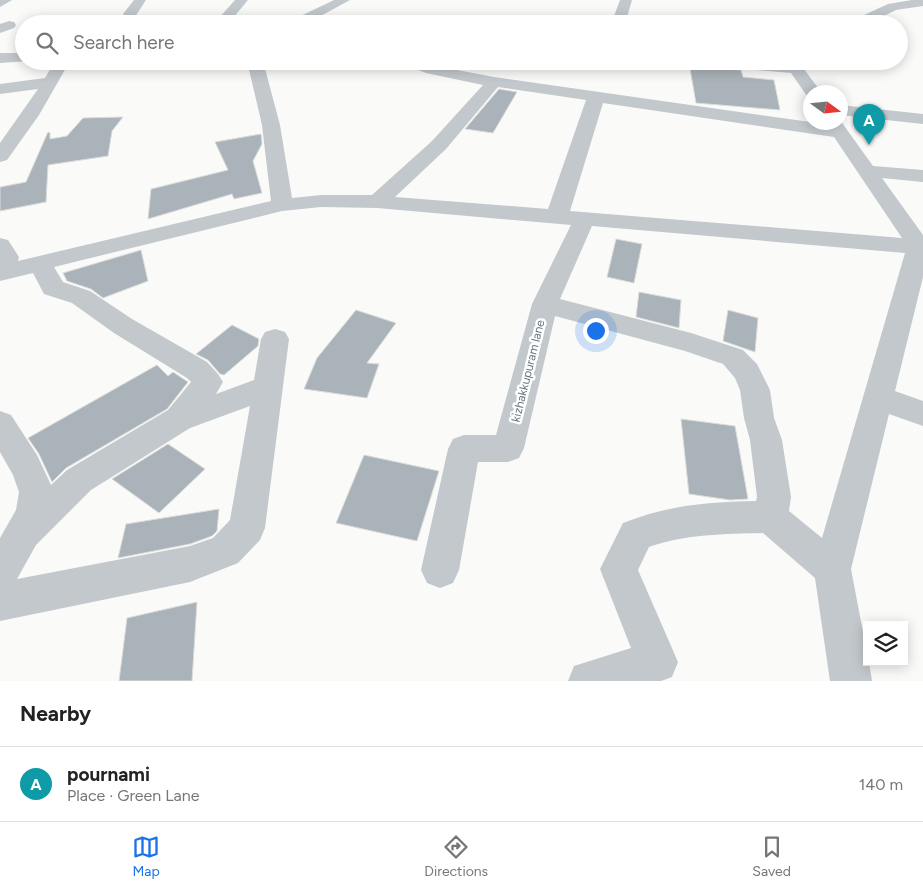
<!DOCTYPE html>
<meta charset="utf-8">
<style>
body{margin:0;font-family:Figtree,sans-serif;background:#f2f2f2;color:#222}
.controls{position:absolute;right:15px;bottom:15px;display:grid;overflow:hidden;border-radius:0px;box-shadow:0 2px 12px #0003}
.controls button{width:45px;height:45px;display:grid;place-items:center;padding:0;border:0;border-bottom:1px solid #e0e0e0;background:#fff;color:#222;font:25px sans-serif}
.compass{position:absolute;left:803px;top:85px;width:45px;height:45px;border-radius:50%;background:#fff;box-shadow:0 2px 12px #0003;rotate:105deg}
.you{position:absolute;left:595px;top:330px;width:18px;height:18px;margin:-12px;border:4px solid #fff;border-radius:50%;background:#1a73e8;box-shadow:0 0 0 8px #1a73e833}
.badge{display:grid;place-items:center;width:32px;height:32px;border-radius:50%;background:#1a73e8;color:#fff;font-size:16px;font-weight:700}
.pin{position:absolute;translate:-50% -41px;filter:drop-shadow(0 1px 2px #0008)}
.pin::after{content:'';position:absolute;top:26px;width:18px;height:15px;background:inherit;clip-path:polygon(0 0,100% 0,50% 100%)}
.list{margin:0;padding:0;list-style:none}
h2{display:flex;justify-content:space-between;align-items:center;height:65px;margin:0;padding:0 20px;font-size:21px}
h2 small{font-size:16px;font-weight:400;color:#767676}
.list li{display:grid;grid-template-columns:32px 1fr auto;gap:15px;align-items:center;box-sizing:border-box;height:75px;padding:0 20px;border-top:1px solid #e0e0e0}
.list b{display:block;font-size:19px;white-space:nowrap}
.list p{margin:0;font-size:16px;white-space:nowrap;color:#767676}
.list em{font-size:16px;font-style:normal;color:#767676}
.icon{flex:none;width:28px;height:28px;fill:none;stroke:currentColor;stroke-width:2;stroke-linecap:round;stroke-linejoin:round}
.map{position:relative;flex:none;width:923px;height:681px;overflow:hidden}
.search{position:absolute;background:#fff;box-shadow:0 2px 12px #0003;left:15px;right:15px;top:15px;height:55px;display:flex;align-items:center;gap:12px;box-sizing:border-box;padding:0 18px;border-radius:28px;color:#767676;font-size:19px}
.sheet{height:140px;background:#fff}
nav{display:flex;justify-content:space-around;align-items:center;box-sizing:border-box;height:70px;border-top:1px solid #e0e0e0;background:#fff;font-size:14px;color:#767676}
nav a{display:grid;justify-items:center;gap:2px}
nav .on{color:#1a73e8}
.map>svg:first-child{display:block}
.building{fill:#aab3b9;stroke:#dcdcda}
.lines{fill:none;stroke-linecap:round;stroke-linejoin:round}
.minor{fill:#c3c8cc;fill-rule:evenodd}
.labels{text-anchor:middle;dominant-baseline:central;stroke-width:5;stroke-linejoin:round;paint-order:stroke}
.street-label{font-size:12px;fill:#657683;stroke:#fff}
</style>
<div class="map">
<svg width="923" height="681" viewBox="0 0 923 681">
<rect width="100%" height="100%" fill="#fafaf8"/>
<g class="building">
<polygon points="689,63 704,64 711,68 741,70 743,77 774,80 780,110 696,103"/>
<polygon points="499,89 517,92 493,133 465,129"/>
<polygon points="123,117 112,131 108,156 48,165 46,202 0,211 0,187 26,182 48,132 50,133 50,139 67,136 83,118"/>
<polygon points="261,134 262,144 253,161 262,193 234,199 232,194 148,219 151,189 228,170 215,142"/>
<polygon points="616,239 642,244 634,283 607,277"/>
<polygon points="141,250 148,281 103,298 91,289 67,281 63,273"/>
<polygon points="639,292 681,300 679,328 636,317"/>
<polygon points="356,310 396,323 367,363 379,364 367,398 304,389 317,358"/>
<polygon points="728,310 758,318 755,352 723,341"/>
<polygon points="232,325 259,339 258,346 224,375 220,374 208,360 196,354"/>
<polygon points="157,365 168,376 173,372 188,382 167,409 66,468 52,482 39,454 28,438"/>
<polygon points="681,419 735,426 748,499 730,500 689,494"/>
<polygon points="168,444 205,469 159,513 112,479"/>
<polygon points="364,455 439,471 417,541 336,523"/>
<polygon points="219,509 217,531 212,536 190,544 118,558 126,524"/>
<polygon points="197,602 192,681 119,681 127,618"/>
</g>
<g class="lines">
<g class="minor">
<polygon points="0,0 12,0 0,7"/>
<polygon points="134,0 146,0 135,17 125,17 123,14"/>
<polygon points="235,0 248,0 233,18 264,20 271,24 197,24 201,19 219,18"/>
<polygon points="334,0 350,0 306,24 288,24 290,21"/>
<polygon points="620,0 632,0 625,24 611,24"/>
<polygon points="912,0 923,0 923,6 896,10 868,24 849,24 851,21 888,4"/>
<polygon points="9,21 14,22 16,25 14,28 0,33 0,24"/>
<polygon points="0,53 24,53 24,61 29,61 0,63"/>
<polygon points="55,61 70,61 39,115 7,160 0,162 0,143 38,89 0,94 0,84 45,78"/>
<path d="M247,61h16l17,64 12,73 29,-3h51l60,-54 51,-56 -57,-12 -24,-9 -2,-3h22l14,5 58,11 316,45 16,2 -2,-2h16v-2l33,46 50,4v12l-41,-4 41,57v42l-28,114 28,10v25l-34,-12 -38,155 16,84v9h2l3,19h-42l-15,-103 -52,-45c-38,1 -78,1 -114,14l-11,23 40,92 -6,15 -11,4h-93l6,-15 57,-18 -31,-79 23,-46c46,-18 84,-21 133,-22l1,-4 -7,-57 -6,-22 -4,-28 -5,-12 -12,-14 -38,-13 -130,-35 -31,132 -5,10 -11,4h-30l-19,108 -6,13 -13,5 -13,-5 -6,-13 27,-121 5,-10 11,-4h32l36,-131 39,-79 -194,-17 -56,-1 -39,4 -228,56 9,15 27,9 42,28 75,43 11,12 5,8 -7,12 38,-14 7,-41 4,-7 10,-3 10,3 4,7 -24,189 -5,12 -22,23 -48,19 -190,39v-83l16,-28 3,-18 -6,-17 -13,-23v-41l11,4 26,40 14,30 16,-15 101,-60 23,-28 -4,-4 -73,-45 -42,-30 -28,-9 -11,-21 -33,8v-43l8,2 11,17 -1,4 253,-60 -9,-76zM498,87l88,13 -38,109 -153,-12 51,-48zM603,103l231,34 68,101 -332,-27zM592,226l313,27 -83,285 -33,-27 2,-14 -9,-57 -8,-22 -4,-28 -13,-26 -14,-14 -52,-17 -131,-34zM250,406l-20,114 -17,18 -23,8 -173,33 19,-34 55,-55 99,-62z"/>
<polygon points="704,61 763,61 791,64 793,61 808,61 804,69 821,92 810,92 810,96 807,96 791,73 711,66 706,64"/>
<polygon points="840,105 923,114 923,124 840,115"/>
</g>
</g>
<g class="labels">
<g class="street-label">
<text transform="translate(528 371) rotate(-76)">kizhakkupuram lane</text>
</g>
</g>
</svg>
<div class="controls">
<button><svg class="icon" aria-label="layers" viewBox="0 0 24 24"><path d="M12 4l9 5-9 5-9-5zM3 14l9 5 9-5"/></svg></button>
</div>
<svg class="compass" viewBox="-18 -18 36 36"><path d="M0-13l5 13h-10z" fill="#e53935"/><path d="M0 13l5-13h-10z" fill="#767676"/></svg>
<div class="you"></div>
<div class="pin badge" style="left:869px;top:145px;background:#0f9aa8">A</div>
<div class="search"><svg class="icon" aria-label="search" viewBox="0 0 24 24"><circle cx="10" cy="10" r="6"/><path d="M15 15l6 6"/></svg>Search here</div>
</div>
<section class="sheet">
<h2>Nearby<small></small></h2>
<ul class="list">
<li><span class="badge" style="background:#0f9aa8">A</span><div><b>pournami</b><p>Place · Green Lane</p></div><em>140 m</em></li>
</ul>
</section>
<nav>
<a class="on"><svg class="icon" aria-label="map" viewBox="0 0 24 24"><path d="M3 6l6-2 6 2 6-2v14l-6 2-6-2-6 2zM9 4v14M15 6v14"/></svg>Map</a>
<a><svg class="icon" aria-label="directions" viewBox="0 0 24 24"><path d="M12 3l9 9-9 9-9-9zM9 14v-3h6M13 9l2 2-2 2"/></svg>Directions</a>
<a><svg class="icon" aria-label="saved" viewBox="0 0 24 24"><path d="M7 4h10v16l-5-4-5 4z"/></svg>Saved</a>
</nav>
